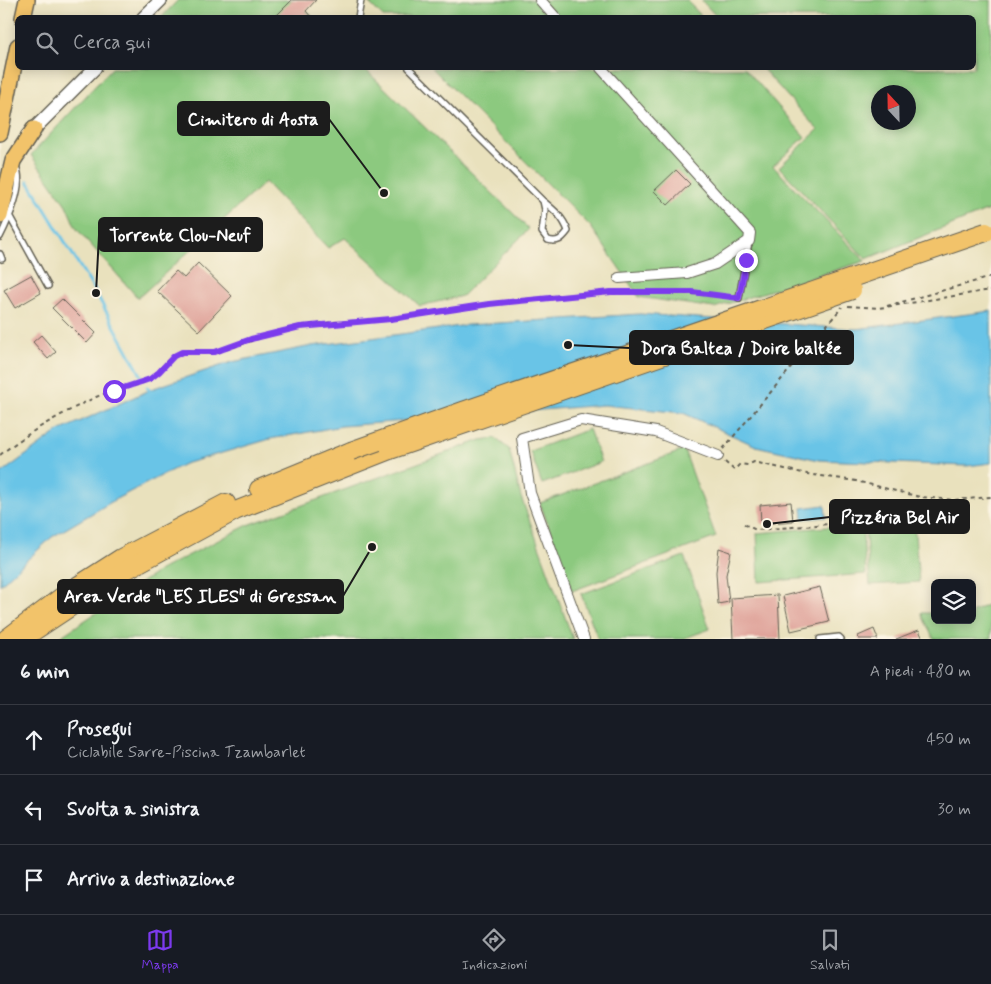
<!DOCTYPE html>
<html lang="it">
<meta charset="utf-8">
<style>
body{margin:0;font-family:Mynerve,sans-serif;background:#242831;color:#f1f3f6}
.controls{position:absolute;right:15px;bottom:15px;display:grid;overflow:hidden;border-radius:8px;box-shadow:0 2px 12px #0003}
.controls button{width:45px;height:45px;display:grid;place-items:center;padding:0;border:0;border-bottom:1px solid #363941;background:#171b24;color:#f1f3f6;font:25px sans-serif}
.compass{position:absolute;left:871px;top:85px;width:45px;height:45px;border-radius:50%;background:#171b24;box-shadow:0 2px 12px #0003;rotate:338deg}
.stop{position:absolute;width:15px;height:15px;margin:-11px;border:4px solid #7c3aed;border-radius:50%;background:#fff}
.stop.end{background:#7c3aed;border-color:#fff;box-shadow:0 1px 5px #0008}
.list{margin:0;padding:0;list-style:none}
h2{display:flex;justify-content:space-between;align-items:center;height:65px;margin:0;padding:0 20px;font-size:21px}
h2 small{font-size:16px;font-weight:400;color:#9ea1a6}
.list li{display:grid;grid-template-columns:32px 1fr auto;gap:15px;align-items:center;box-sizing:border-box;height:70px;padding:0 20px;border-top:1px solid #363941}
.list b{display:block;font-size:19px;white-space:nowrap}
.list p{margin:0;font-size:16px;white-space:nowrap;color:#9ea1a6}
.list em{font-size:16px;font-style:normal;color:#9ea1a6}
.icon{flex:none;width:28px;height:28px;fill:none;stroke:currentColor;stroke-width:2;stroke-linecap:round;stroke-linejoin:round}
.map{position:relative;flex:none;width:991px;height:639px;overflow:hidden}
.search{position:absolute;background:#171b24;box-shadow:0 2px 12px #0003;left:15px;right:15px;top:15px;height:55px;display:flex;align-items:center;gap:12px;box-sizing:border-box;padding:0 18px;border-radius:8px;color:#9ea1a6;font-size:19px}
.sheet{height:275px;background:#171b24}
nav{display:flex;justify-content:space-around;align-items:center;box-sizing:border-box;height:70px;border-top:1px solid #363941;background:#171b24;font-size:14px;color:#9ea1a6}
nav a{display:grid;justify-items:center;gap:2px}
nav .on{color:#7c3aed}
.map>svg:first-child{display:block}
.green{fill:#8cc97f;stroke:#54724e;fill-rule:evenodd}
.water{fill:#69c4e7;stroke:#427082}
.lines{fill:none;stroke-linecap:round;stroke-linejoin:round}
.stream{stroke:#69c4e7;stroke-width:3}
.building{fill:#de9f96}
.service-casing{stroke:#646154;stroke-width:8}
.minor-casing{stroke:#646154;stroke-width:12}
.tertiary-casing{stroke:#646154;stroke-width:15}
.primary-casing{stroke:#646154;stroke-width:18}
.motorway-casing{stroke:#646154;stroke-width:20}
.path{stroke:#646154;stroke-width:2;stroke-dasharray:4 4;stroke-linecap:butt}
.service{stroke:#fff;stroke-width:5}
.minor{stroke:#fff;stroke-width:10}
.tertiary{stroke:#fff;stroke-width:12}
.primary{stroke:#f2c36a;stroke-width:15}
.motorway{stroke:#f2c36a;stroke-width:18}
.motorway-bridge-casing{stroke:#646154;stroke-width:20;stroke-linecap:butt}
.motorway-bridge{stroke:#f2c36a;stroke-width:18}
.route{stroke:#7c3aed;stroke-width:6}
.leader{fill:none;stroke:#1c1c1c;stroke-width:2}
.callout-dot{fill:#1c1c1c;stroke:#fcf5e5;stroke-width:2}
.callout{fill:#1c1c1c;stroke:#1c1c1c;stroke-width:2}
.callout-label{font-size:18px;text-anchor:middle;font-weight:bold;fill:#fff}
</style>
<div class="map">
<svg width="991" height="639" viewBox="0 0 991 639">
<rect width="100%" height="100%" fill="#fcf5e5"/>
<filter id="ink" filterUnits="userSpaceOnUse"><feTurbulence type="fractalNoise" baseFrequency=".02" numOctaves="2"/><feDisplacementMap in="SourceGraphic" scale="10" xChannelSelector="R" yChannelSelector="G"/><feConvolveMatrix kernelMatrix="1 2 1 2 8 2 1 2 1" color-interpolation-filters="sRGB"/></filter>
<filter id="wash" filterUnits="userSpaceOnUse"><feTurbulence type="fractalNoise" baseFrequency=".0096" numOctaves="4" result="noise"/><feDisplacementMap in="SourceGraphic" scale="20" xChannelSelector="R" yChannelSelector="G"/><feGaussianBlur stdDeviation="1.12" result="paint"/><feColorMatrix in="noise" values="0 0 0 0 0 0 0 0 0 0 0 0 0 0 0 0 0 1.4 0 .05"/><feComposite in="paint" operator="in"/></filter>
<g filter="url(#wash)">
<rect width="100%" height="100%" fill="#e9e1bd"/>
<g class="green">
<polygon points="178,0 295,0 313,17 161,18"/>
<polygon points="366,0 687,0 702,17 383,17"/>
<path d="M701,0h290v209l-125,50 -87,-92 39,-37 -56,-62h212v-50l-257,-1zM878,92h30v30h-30z"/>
<polygon points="112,68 364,68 529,229 462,296 420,306 345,238 328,248 265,182 138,298 76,228 66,205 31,155"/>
<polygon points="432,68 745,68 805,137 773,166 865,261 714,308 639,297 591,227"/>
<polygon points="589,429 601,462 542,484 530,451"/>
<polygon points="495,438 509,449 521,497 573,639 57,639 162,569 248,525 481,440"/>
<polygon points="684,450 716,537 572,591 540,503"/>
<polygon points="914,523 919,582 870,585 865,527"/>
<polygon points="862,524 866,574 759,582 757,533"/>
<polygon points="684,556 710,629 682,639 598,639 581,594"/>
<polygon points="991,603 991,639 934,639 921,613 935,613 935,620 972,620 972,612"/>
</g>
<g class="water">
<polygon points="991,311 991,463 967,466 819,460 756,446 683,413 604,405 342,426 270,439 184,464 118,498 52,537 0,585 0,474 59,431 154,388 232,362 312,346 468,325 640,314 856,329"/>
<polygon points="825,505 826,517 803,519 802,508"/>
</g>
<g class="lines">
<g class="stream">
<polyline points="28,181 96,293 141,375"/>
<polyline points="147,387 149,390"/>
</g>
</g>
<g id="blocks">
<g class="building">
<polygon points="292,0 316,0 306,11 312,18 274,18"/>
<polygon points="676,170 690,184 668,205 654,191"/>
<polygon points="198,263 232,296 199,331 157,291 176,271 184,278"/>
<polygon points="31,275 41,293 15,308 4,290"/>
<polygon points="62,299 96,333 87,343 52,308"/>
<polygon points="41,335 56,352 48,359 33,342"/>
<polygon points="791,502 793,521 761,524 760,505"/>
<polygon points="719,548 731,552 726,575 729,602 718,604 716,572"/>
<polygon points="820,587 829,622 791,631 783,596"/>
<polygon points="778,595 780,639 733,639 731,598"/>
<polygon points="874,629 878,639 859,639 858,636"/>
<polygon points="919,630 923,639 896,639"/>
</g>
</g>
</g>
<g filter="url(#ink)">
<use href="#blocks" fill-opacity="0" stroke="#646154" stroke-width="1"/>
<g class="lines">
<defs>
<g id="service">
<polyline points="358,18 361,0"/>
<path d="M409,68l134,133c11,9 20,16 25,30 -6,8 -10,12 -20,9l-6,-8 3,-22 -2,-9"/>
<polyline points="10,217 48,286"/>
<path d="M0,237c8,-16 25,-54 16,-70"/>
<polyline points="0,254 2,259"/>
<polyline points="739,298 749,242"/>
<polyline points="820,639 839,637 841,639"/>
</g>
<g id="minor">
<polyline points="540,0 556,18"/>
<polyline points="601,68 750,233 749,241 715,264 687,273 619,278"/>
<polyline points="584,639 530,493 522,438 581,420 656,432 718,456"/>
</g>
<g id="tertiary">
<polyline points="143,18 161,0"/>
<polyline points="27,136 95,68"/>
</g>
<g id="primary">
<polyline points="23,18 27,0"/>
<polyline points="0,133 18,46"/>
<polyline points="0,216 13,161 34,129"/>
</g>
<g id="motorway">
<polyline points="259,489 351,451"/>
<polyline points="6,639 68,592 121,558 226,503"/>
<polyline points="22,639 128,569 235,511 390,450"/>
</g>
</defs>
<use href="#service" class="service-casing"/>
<use href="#minor" class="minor-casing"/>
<use href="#tertiary" class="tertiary-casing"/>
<use href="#primary" class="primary-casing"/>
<use href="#motorway" class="motorway-casing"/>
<g class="path">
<polyline points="848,306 879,308 991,290"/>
<polyline points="887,306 991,277"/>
<polyline points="723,449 842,307"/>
<path d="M0,455c28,-23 63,-42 96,-58 17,-8 38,-9 54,-18 12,-7 18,-24 32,-27 11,-3 24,3 35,0 27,-8 53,-19 81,-25 34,-7 70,-4 104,-9 108,-17 220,-35 329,-21"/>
<polyline points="725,462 734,470 740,464 748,465 754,462 807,474 856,481 920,497 954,500 991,497"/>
<polyline points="744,524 756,530 865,521 866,527"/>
</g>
<use href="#service" class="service"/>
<use href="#minor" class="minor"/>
<use href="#tertiary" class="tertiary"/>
<use href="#primary" class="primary"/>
<use href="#motorway" class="motorway"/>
<defs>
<g id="motorway-bridge">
<polyline points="390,450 852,290"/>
<polyline points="351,451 463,411 986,232"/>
</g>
</defs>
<use href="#motorway-bridge" class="motorway-bridge-casing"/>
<use href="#motorway-bridge" class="motorway-bridge"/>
</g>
</g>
<g class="lines" filter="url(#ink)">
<polyline class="route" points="114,391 150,379 159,372 174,356 182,352 215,352 251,339 300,327 391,319 489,304 611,292 692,292 739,298 746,260"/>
</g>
<path class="leader" d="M384 193L329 119M96 293L99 235M568 345L630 348M767 524L830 517M372 547L343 596"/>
<g class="callout-dot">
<circle cx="384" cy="193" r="5"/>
<circle cx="96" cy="293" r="5"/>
<circle cx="568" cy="345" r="5"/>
<circle cx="767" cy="524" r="5"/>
<circle cx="372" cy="547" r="5"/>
</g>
<g class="callout">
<rect x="178" y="102" width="151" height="33" rx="5"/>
<rect x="99" y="218" width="163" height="33" rx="5"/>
<rect x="630" y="331" width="223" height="33" rx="5"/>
<rect x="830" y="500" width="139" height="33" rx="5"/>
<rect x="58" y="580" width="285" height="33" rx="5"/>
</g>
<g class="callout-label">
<text x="253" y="125">Cimitero di Aosta</text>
<text x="180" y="241">Torrente Clou-Neuf</text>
<text x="741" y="354">Dora Baltea / Doire baltée</text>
<text x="900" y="523">Pizzéria Bel Air</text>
<text x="200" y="602">Area Verde "LES ILES" di Gressan</text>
</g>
</svg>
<div class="controls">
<button><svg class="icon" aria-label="layers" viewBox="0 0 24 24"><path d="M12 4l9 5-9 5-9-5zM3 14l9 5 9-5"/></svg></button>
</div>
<svg class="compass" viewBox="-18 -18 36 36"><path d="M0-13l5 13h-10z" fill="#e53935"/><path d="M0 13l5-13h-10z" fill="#9ea1a6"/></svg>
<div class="stop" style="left:114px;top:391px"></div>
<div class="stop end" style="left:746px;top:260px"></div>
<div class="search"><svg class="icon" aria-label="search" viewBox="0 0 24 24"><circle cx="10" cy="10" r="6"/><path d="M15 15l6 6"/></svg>Cerca qui</div>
</div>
<section class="sheet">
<h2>6 min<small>A piedi · 480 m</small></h2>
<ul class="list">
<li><svg class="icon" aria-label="ahead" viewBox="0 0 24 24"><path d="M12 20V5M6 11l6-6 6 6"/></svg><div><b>Prosegui</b><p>Ciclabile Sarre-Piscina Tzambarlet</p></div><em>450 m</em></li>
<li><svg class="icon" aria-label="left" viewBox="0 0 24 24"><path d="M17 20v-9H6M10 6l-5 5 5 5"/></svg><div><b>Svolta a sinistra</b></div><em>30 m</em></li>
<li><svg class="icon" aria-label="arrive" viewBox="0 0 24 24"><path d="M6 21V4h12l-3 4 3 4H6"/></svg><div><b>Arrivo a destinazione</b></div></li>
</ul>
</section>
<nav>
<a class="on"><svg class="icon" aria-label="map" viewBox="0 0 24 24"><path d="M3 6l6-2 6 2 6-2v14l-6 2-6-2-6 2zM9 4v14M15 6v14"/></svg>Mappa</a>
<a><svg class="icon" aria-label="directions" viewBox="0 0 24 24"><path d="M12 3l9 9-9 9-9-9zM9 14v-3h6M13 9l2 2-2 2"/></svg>Indicazioni</a>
<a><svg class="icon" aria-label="saved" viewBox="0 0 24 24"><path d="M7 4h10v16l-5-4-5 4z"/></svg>Salvati</a>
</nav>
